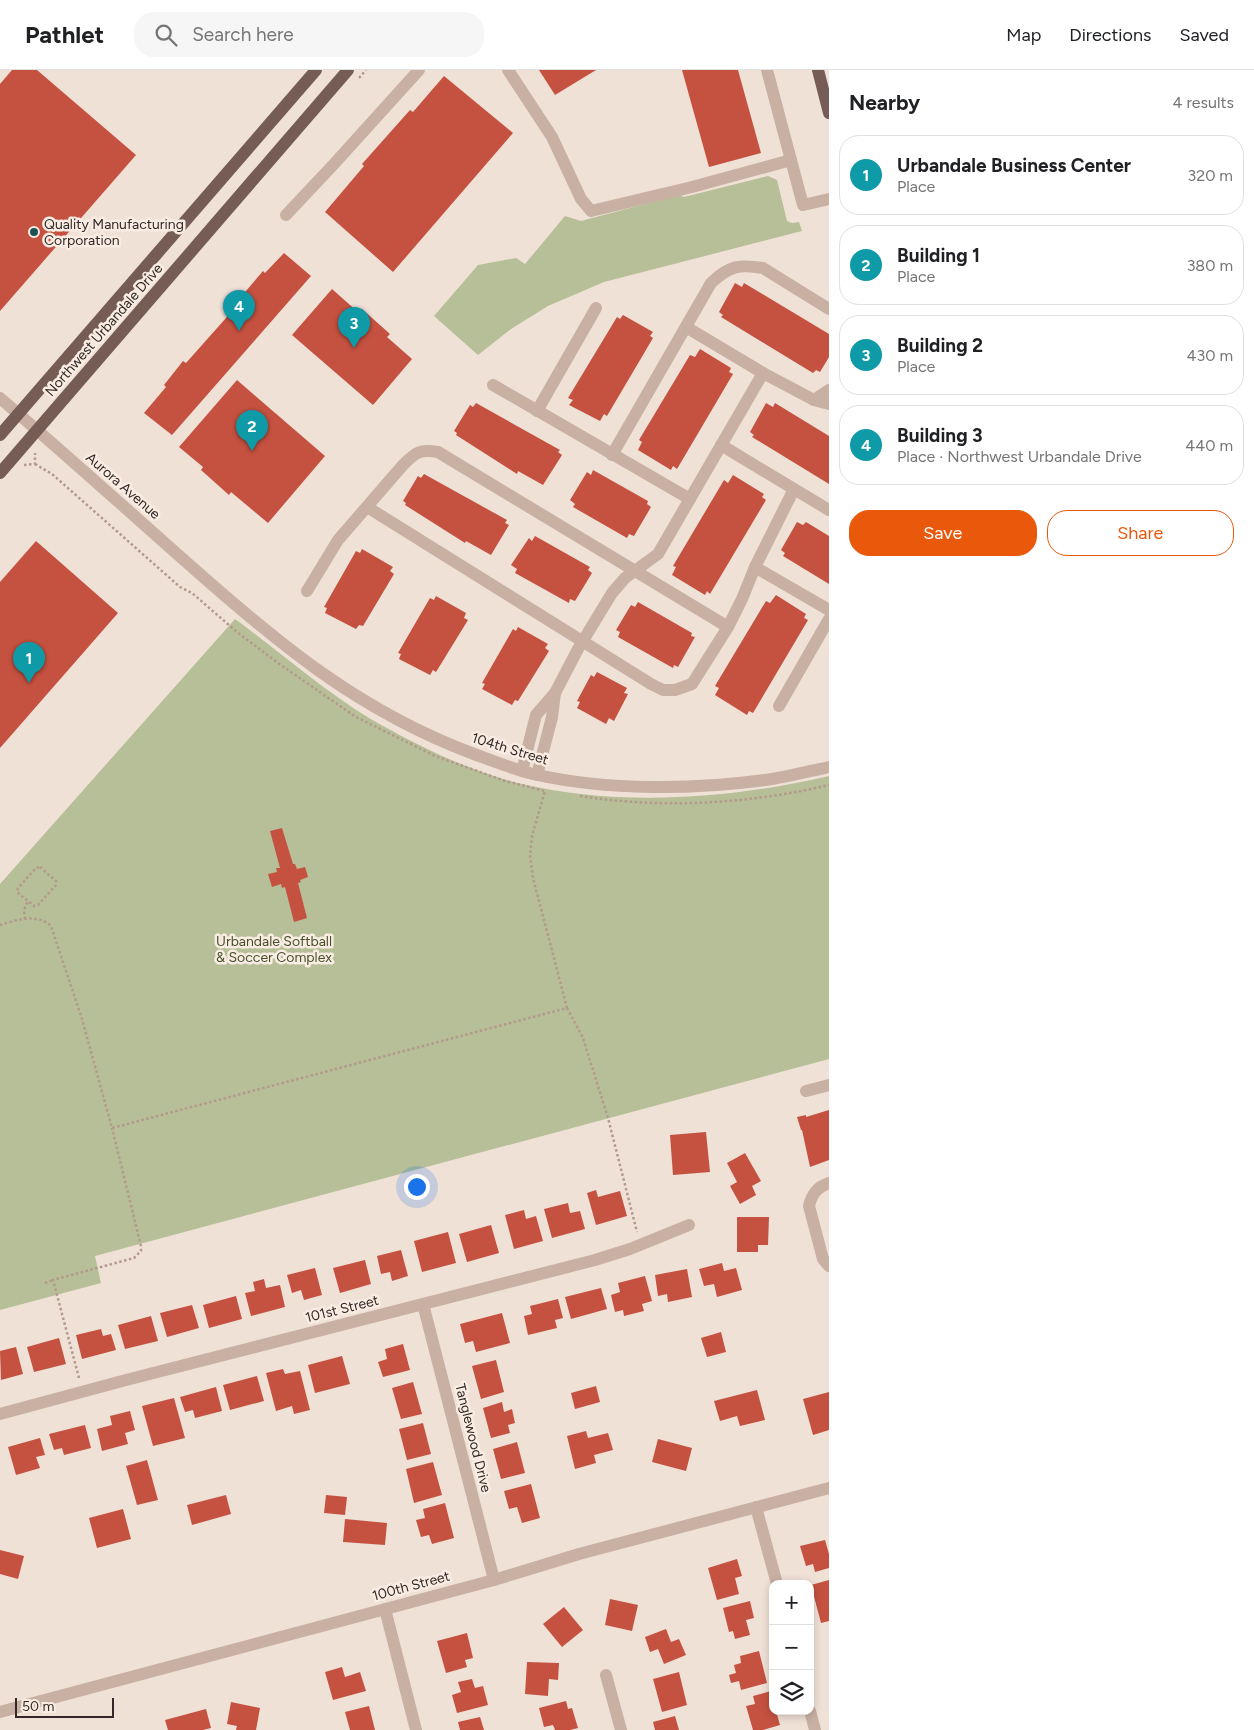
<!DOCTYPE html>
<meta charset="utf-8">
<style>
body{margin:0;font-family:Figtree,sans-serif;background:#f6f6f6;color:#202124}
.controls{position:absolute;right:15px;bottom:15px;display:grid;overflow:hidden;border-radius:10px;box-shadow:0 2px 8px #0003}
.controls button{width:45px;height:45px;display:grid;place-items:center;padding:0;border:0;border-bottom:1px solid #e0e0e0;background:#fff;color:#202124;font:25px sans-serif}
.scale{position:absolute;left:15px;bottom:12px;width:99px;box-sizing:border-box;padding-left:5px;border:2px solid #332825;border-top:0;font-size:14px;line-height:18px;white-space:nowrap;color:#332825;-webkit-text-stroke:4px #f8ece3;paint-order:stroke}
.you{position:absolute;left:416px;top:1116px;width:18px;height:18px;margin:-12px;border:4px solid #fff;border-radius:50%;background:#1a73e8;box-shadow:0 0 0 8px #1a73e833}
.badge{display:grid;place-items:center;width:32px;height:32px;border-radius:50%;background:#ea580c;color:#fff;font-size:16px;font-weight:700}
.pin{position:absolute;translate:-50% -41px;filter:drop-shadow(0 1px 2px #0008)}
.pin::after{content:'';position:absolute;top:26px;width:18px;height:15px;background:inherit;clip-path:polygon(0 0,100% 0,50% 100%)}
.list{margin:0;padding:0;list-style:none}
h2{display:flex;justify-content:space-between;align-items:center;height:65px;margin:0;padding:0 20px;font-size:21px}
h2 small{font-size:16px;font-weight:400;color:#757577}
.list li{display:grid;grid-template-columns:32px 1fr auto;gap:15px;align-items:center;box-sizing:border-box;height:80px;margin:0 10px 10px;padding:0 10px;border:1px solid #e0e0e0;border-radius:20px}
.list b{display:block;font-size:19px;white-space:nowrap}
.list p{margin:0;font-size:16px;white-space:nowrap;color:#757577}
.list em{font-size:16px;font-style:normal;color:#757577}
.actions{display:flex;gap:10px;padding:15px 20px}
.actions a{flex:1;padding:11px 0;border:1px solid #ea580c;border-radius:20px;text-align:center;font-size:18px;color:#ea580c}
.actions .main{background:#ea580c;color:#fff}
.icon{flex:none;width:28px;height:28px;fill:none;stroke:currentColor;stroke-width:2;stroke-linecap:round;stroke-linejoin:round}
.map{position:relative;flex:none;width:829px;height:1660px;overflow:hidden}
header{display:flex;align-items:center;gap:30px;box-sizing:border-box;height:70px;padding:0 25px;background:#fff;border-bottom:1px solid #e0e0e0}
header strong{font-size:24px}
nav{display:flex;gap:28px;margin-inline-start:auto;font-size:18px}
.search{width:350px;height:45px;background:#f6f6f6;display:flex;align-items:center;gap:12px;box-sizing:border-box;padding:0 18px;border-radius:20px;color:#757577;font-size:19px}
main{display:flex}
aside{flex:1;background:#fff}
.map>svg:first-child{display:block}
.green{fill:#b6bf97}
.building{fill:#c55140}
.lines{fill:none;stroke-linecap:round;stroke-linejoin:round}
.path{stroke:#b3998d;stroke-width:2.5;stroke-dasharray:2.5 2.5;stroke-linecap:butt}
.minor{stroke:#c8b0a3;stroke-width:12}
.major{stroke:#755d56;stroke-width:12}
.poi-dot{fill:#1b5350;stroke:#f8ece3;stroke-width:2}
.labels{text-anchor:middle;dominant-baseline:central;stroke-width:5;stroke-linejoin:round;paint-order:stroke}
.poi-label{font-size:14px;fill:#332825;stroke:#f8ece3;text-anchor:start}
.street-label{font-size:14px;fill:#332825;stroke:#f8ece3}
.park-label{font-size:14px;fill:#475129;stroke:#f8ece3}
</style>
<header>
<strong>Pathlet</strong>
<div class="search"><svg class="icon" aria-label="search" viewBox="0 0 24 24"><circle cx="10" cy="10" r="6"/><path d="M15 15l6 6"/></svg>Search here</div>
<nav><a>Map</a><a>Directions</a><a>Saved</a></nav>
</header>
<main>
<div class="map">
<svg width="829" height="1660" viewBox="0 0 829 1660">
<rect width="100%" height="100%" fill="#f0e1d7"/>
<g class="green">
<polygon points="768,106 777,110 787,151 792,153 799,152 802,161 604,212 548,236 511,259 478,285 434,246 478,195 516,188 525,194 565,146 581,151 679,125 684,127"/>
<path d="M235,549c45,33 87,70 134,99 47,27 99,53 153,66 99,23 208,15 307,-8v283l-734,197 6,27 -101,27v-426z"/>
</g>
<g class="building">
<polygon points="12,0 37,0 136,85 0,241 0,14"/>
<polygon points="539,0 596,0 555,25"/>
<polygon points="682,0 738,0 761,83 709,97"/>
<polygon points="444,6 513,63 393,202 325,142 364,96 362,94 410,40 413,42"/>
<polygon points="284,183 311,206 172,365 144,343 166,317 164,315 183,291 186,293 242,230 240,228 263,201 265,203"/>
<polygon points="735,213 742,217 744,213 829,264 829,287 820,302 816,300 813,303 721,247 723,245 719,242"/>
<polygon points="332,219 359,243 362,239 390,264 387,267 412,289 373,335 292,265"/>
<polygon points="623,245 653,262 650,266 653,268 607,346 604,344 600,351 569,335 573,330 568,328 617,247 620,249"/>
<polygon points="700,279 731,298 729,302 733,304 677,399 673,396 671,400 638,380 642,372 639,370 690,285 695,287"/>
<polygon points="237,310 325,386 268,453 231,422 229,425 201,400 203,397 179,377"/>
<polygon points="476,333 560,380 558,382 562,385 543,415 518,401 517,404 456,365 457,363 454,361 470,335 473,337"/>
<polygon points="766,333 773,337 775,333 829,366 829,414 752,367 754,365 750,362"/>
<polygon points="593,400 648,431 647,434 651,437 634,466 629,464 627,468 573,437 575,434 570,430 587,402 591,405"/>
<polygon points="424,404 507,450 505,453 509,455 491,485 466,471 465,473 405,435 406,433 403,431 418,406 421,408"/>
<polygon points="733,405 764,424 762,427 766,430 710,524 707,521 705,525 672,505 676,497 673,496 724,410 728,413"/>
<polygon points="797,452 803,455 806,452 829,466 829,514 783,486 785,483 781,480"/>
<polygon points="535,466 590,497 588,500 592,503 575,531 570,529 569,533 515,503 517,499 511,495 529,468 532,471"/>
<polygon points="36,471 118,543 0,678 0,512"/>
<polygon points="362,479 393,497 390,501 394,504 363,556 359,555 356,559 325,543 327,538 324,537 356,481 360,483"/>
<polygon points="776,525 806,544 804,548 808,550 753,643 749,641 747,645 715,625 719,618 715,616 766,531 770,533"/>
<polygon points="436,526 466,543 464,548 468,550 436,602 433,600 430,605 399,589 401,584 398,583 430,528 434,530"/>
<polygon points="638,532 692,563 691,566 695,567 678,597 674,595 673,598 618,567 620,562 616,560 631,535 635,537"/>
<polygon points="518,557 548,574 545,578 549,581 518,631 515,630 512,635 482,619 485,614 482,613 513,559 516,561"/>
<polygon points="597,602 627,618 624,623 628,624 614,651 609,648 606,654 577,638 580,632 577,631 591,605 594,607"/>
<polygon points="282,758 293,794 295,794 297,799 305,797 308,807 300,810 301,812 298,813 307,848 294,852 285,817 282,818 281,814 272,817 268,804 277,802 276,798 280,798 270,761"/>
<polygon points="829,1040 829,1090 810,1097 802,1060 801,1060 797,1047 806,1045 806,1047"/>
<polygon points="706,1062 710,1102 673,1105 670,1065"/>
<polygon points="745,1083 761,1111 752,1116 756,1125 740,1134 730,1116 737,1112 727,1093"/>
<polygon points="596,1120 598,1127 620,1121 627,1146 596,1155 587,1123"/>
<polygon points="568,1133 570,1143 580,1141 585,1159 552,1168 544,1139"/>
<polygon points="524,1140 526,1149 536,1146 543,1171 514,1179 505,1145"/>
<polygon points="737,1147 769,1147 768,1175 758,1175 758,1182 737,1182"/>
<polygon points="491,1155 499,1183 467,1192 459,1164"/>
<polygon points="448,1162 456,1193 422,1202 414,1171"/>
<polygon points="401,1180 408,1206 392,1211 390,1202 381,1204 377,1186"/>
<polygon points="365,1190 371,1214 340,1223 333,1198"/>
<polygon points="722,1193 724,1201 736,1198 742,1220 717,1227 714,1214 704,1216 699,1199"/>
<polygon points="315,1198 322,1225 304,1230 301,1220 292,1223 287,1205"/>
<polygon points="687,1199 692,1227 668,1232 667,1224 658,1226 655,1205"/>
<polygon points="645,1206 652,1231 642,1234 644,1241 624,1246 623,1240 615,1242 611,1225 620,1222 618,1213"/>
<polygon points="264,1209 266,1218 280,1215 285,1237 251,1246 245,1223 255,1221 253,1212"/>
<polygon points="601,1218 607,1239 571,1249 565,1227"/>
<polygon points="236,1226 242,1249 209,1258 203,1235"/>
<polygon points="558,1229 563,1248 555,1250 557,1258 528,1265 524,1246 532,1244 530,1236"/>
<polygon points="192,1235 199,1258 167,1267 160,1243"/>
<polygon points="502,1243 510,1273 476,1282 473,1271 465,1273 460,1254"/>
<polygon points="151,1246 158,1271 125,1279 118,1255"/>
<polygon points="101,1259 103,1266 111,1264 116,1280 82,1289 76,1265"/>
<polygon points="721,1262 726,1282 707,1287 701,1268"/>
<polygon points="59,1268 66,1294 34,1302 27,1277"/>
<polygon points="403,1274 410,1300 383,1307 378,1292 387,1289 385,1279"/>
<polygon points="16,1277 23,1304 1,1310 0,1281"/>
<polygon points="342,1286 350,1314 315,1323 308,1295"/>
<polygon points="496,1290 504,1322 481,1329 472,1296"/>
<polygon points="283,1299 285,1304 300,1301 310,1340 294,1344 292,1336 276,1341 266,1303"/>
<polygon points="257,1306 264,1331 230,1340 223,1315"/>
<polygon points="413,1312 422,1344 401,1349 392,1318"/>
<polygon points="596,1316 600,1332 575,1339 571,1323"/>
<polygon points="216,1317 222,1341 195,1348 193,1340 185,1342 180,1327"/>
<polygon points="757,1320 765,1350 740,1356 737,1346 720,1351 714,1331"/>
<polygon points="829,1322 829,1360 813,1365 803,1329"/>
<polygon points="174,1328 185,1368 153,1376 142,1336"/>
<polygon points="502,1332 504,1342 512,1339 515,1353 508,1355 510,1363 491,1368 483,1338"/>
<polygon points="130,1341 135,1360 125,1363 128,1374 102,1381 97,1359 112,1355 110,1346"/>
<polygon points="423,1353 431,1384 407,1390 399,1359"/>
<polygon points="85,1355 91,1378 64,1385 62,1378 54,1380 49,1364"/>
<polygon points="586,1361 588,1368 608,1363 613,1380 594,1385 596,1393 575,1399 567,1366"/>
<polygon points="40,1368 45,1385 36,1387 40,1398 16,1405 8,1377"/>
<polygon points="658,1369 692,1378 686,1401 652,1392"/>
<polygon points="517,1372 525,1403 501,1409 493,1379"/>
<polygon points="147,1390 158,1430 137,1435 126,1396"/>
<polygon points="433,1392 442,1425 414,1433 406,1399"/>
<polygon points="531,1414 540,1448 522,1453 517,1437 509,1439 504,1421"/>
<polygon points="226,1425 231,1444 192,1455 187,1435"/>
<polygon points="326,1425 347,1427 345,1445 324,1443"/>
<polygon points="445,1433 454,1468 432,1474 429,1465 421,1467 416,1450 425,1448 423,1439"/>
<polygon points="123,1439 131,1469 97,1478 89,1448"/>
<polygon points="345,1449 387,1453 385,1475 343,1472"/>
<polygon points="825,1470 829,1484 829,1498 815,1502 813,1494 806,1496 800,1476"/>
<polygon points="0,1480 24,1486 18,1509 0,1504"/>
<polygon points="737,1489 742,1506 735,1508 739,1524 717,1530 708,1498"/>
<polygon points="829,1510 829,1551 821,1553 811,1515"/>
<polygon points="610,1529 638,1535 632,1561 605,1555"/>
<polygon points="750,1531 754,1548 746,1550 750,1565 735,1569 733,1561 729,1562 723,1538"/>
<polygon points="564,1537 583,1560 562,1577 543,1554"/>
<polygon points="666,1559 671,1572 679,1569 686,1585 664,1594 658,1579 650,1582 645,1567"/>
<polygon points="467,1563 473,1588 465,1590 467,1597 446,1603 437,1571"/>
<polygon points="759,1581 767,1613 741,1620 739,1611 731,1613 729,1605 736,1603 734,1595 741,1593 740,1586"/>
<polygon points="527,1592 559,1593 558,1610 549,1609 548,1626 525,1624"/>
<polygon points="342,1597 345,1607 360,1602 366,1621 333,1630 325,1602"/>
<polygon points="679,1602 687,1635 662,1642 653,1609"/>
<polygon points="472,1609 475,1618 483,1616 488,1635 457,1643 452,1625 461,1622 458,1612"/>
<polygon points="771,1621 773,1629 773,1641 776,1641 780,1655 763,1660 753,1660 746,1636 755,1634 753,1626"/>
<polygon points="566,1631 568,1639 572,1638 578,1658 570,1660 555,1660 553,1655 544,1657 539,1638"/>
<polygon points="231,1632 260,1638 256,1660 236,1660 237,1656 227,1654"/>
<polygon points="369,1636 375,1660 350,1660 345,1642"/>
<polygon points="206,1639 211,1658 203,1660 168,1660 165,1650"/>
<polygon points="675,1646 679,1660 655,1660 653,1652"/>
<polygon points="480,1647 484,1660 460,1660 458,1652"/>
</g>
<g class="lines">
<g class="path">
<polyline points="359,8 366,0"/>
<polyline points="35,394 52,404 180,517 192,523 237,562 278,593 356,647 435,686 505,711 545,721"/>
<polyline points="24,395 35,394 35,383"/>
<path d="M580,726c82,13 168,8 249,-11"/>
<polygon points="40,797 56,811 56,815 38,835 34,836 17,822 18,818 36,798"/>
<polyline points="25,849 24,840 28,831"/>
<path d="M0,855c16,-5 37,-12 51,1l31,93 30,109 455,-120 -34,-130 -3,-23 2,-19 13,-45"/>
<polyline points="567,938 583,968 608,1048 637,1162"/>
<polyline points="45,1213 53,1210"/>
<polyline points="79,1308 53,1210 134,1188 141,1181 141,1176 112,1058"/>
</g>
<g class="minor">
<polyline points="508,0 552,67 581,129 591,141 692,117 791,90"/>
<polyline points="767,0 803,135 829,129"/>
<polyline points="286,145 334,94 419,0"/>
<polyline points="686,257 763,303 814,330 829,334"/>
<polyline points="493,315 690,429"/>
<path d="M0,328c62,53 123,108 184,162 91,81 174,151 290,194 19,7 39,15 59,20 75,17 163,16 239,5 19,-3 38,-8 57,-12"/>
<polyline points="814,330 829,320"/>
<polyline points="537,341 596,238"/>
<polyline points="721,375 829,440"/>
<path d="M612,385l99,-172c18,-17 28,-19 52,-15l66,41"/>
<polyline points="367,437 651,614 663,620 675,620 692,614 728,557 742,529 755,497 794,419"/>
<polyline points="755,497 829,540"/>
<path d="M307,521l31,-51 65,-75c13,-13 17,-16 35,-13l290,175"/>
<polyline points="779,636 829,549"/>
<polyline points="522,701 536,645 555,623 578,579 612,523 625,508 658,484 763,303"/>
<polyline points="537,705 552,647 555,623"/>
<polyline points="806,1021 829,1015"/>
<path d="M829,1113c-12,4 -17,11 -20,23l14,53 6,7"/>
<polyline points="423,1234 494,1510"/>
<polyline points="0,1344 126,1310 595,1190 630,1179 689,1155"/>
<polyline points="756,1437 777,1514"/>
<polyline points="385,1539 416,1660"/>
<polyline points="606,1605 621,1660"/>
<polyline points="810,1641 815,1660"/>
<polyline points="0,1642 494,1510 579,1484 829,1418"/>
</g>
<g class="major">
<polyline points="818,0 829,43"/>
<polyline points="0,365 316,0"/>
<polyline points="0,403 348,0"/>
</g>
</g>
<circle class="poi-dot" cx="34" cy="162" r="5"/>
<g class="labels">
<g class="poi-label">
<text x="44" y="154">Quality Manufacturing<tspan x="44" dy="16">Corporation</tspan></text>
</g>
<g class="street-label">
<text transform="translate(104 260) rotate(-49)">Northwest Urbandale Drive</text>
<text transform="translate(123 416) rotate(41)">Aurora Avenue</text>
<text transform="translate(510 679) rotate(17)">104th Street</text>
<text transform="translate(342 1239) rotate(-14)">101st Street</text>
<text transform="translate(473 1368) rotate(76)">Tanglewood Drive</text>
<text transform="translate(411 1516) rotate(-15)">100th Street</text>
</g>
<g class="park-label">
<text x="274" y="871">Urbandale Softball<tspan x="274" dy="16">&amp; Soccer Complex</tspan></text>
</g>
</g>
</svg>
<div class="controls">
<button>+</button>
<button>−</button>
<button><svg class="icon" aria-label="layers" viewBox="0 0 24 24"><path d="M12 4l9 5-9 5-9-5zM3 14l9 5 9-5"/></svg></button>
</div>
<div class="scale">50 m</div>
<div class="you"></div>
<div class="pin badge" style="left:29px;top:613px;background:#0f9aa8">1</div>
<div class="pin badge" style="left:252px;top:381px;background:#0f9aa8">2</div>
<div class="pin badge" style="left:354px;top:278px;background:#0f9aa8">3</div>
<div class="pin badge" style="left:239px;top:261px;background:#0f9aa8">4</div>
</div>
<aside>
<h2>Nearby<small>4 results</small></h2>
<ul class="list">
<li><span class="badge" style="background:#0f9aa8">1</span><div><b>Urbandale Business Center</b><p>Place</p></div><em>320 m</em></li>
<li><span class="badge" style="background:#0f9aa8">2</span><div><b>Building 1</b><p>Place</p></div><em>380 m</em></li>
<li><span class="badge" style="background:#0f9aa8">3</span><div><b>Building 2</b><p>Place</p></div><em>430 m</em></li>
<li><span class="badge" style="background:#0f9aa8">4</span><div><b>Building 3</b><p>Place · Northwest Urbandale Drive</p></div><em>440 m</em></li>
</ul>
<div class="actions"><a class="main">Save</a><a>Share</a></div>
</aside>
</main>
